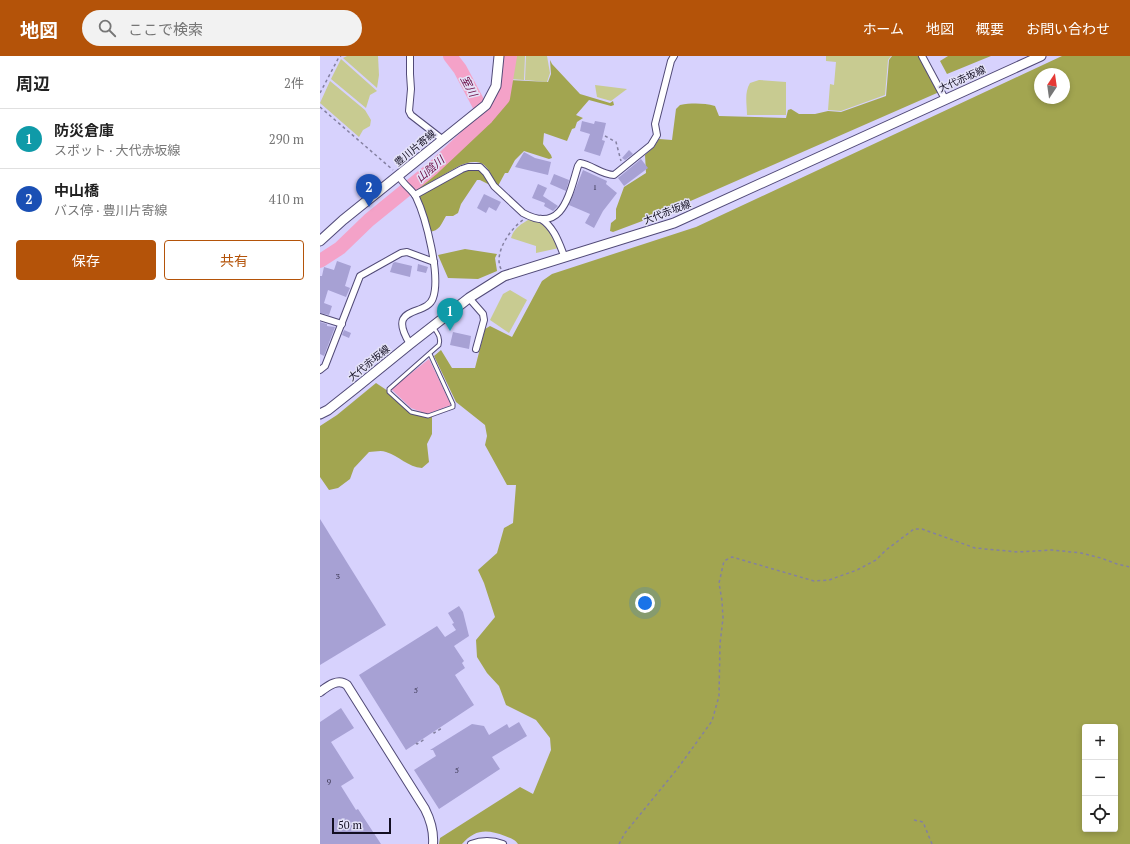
<!DOCTYPE html>
<html lang="ja">
<meta charset="utf-8">
<style>
body{margin:0;font-family:"PT Serif","Noto Sans JP",serif;background:#f2f2f2;color:#222}
.controls{position:absolute;right:12px;bottom:12px;display:grid;overflow:hidden;border-radius:4px;box-shadow:0 2px 6px #0003}
.controls button{width:36px;height:36px;display:grid;place-items:center;padding:0;border:0;border-bottom:1px solid #e0e0e0;background:#fff;color:#222;font:20px sans-serif}
.compass{position:absolute;left:714px;top:12px;width:36px;height:36px;border-radius:50%;background:#fff;box-shadow:0 2px 6px #0003;rotate:13deg}
.scale{position:absolute;left:12px;bottom:10px;width:59px;box-sizing:border-box;padding-left:4px;border:2px solid #130f22;border-top:0;font-size:11px;line-height:14px;white-space:nowrap;color:#130f22;-webkit-text-stroke:3px #e4e2f8;paint-order:stroke}
.you{position:absolute;left:325px;top:547px;width:14px;height:14px;margin:-10px;border:3px solid #fff;border-radius:50%;background:#1a73e8;box-shadow:0 0 0 6px #1a73e833}
.badge{display:grid;place-items:center;width:26px;height:26px;border-radius:50%;background:#b45309;color:#fff;font-size:13px;font-weight:700}
.pin{position:absolute;translate:-50% -33px;filter:drop-shadow(0 1px 2px #0008)}
.pin::after{content:'';position:absolute;top:21px;width:14px;height:12px;background:inherit;clip-path:polygon(0 0,100% 0,50% 100%)}
.list{margin:0;padding:0;list-style:none}
h2{display:flex;justify-content:space-between;align-items:center;height:52px;margin:0;padding:0 16px;font-size:17px}
h2 small{font-size:13px;font-weight:400;color:#767676}
.list li{display:grid;grid-template-columns:26px 1fr auto;gap:12px;align-items:center;box-sizing:border-box;height:60px;padding:0 16px;border-top:1px solid #e0e0e0}
.list b{display:block;font-size:15px;white-space:nowrap}
.list p{margin:0;font-size:13px;white-space:nowrap;color:#767676}
.list em{font-size:13px;font-style:normal;color:#767676}
.actions{display:flex;gap:8px;padding:12px 16px}
.actions a{flex:1;padding:9px 0;border:1px solid #b45309;border-radius:4px;text-align:center;font-size:14px;color:#b45309}
.actions .main{background:#b45309;color:#fff}
.icon{flex:none;width:22px;height:22px;fill:none;stroke:currentColor;stroke-width:2;stroke-linecap:round;stroke-linejoin:round}
.map{position:relative;flex:none;width:810px;height:788px;overflow:hidden}
header{display:flex;align-items:center;gap:24px;box-sizing:border-box;height:56px;padding:0 20px;background:#b45309;color:#fff}
header strong{font-size:19px}
nav{display:flex;gap:22px;margin-inline-start:auto;font-size:14px}
.search{width:280px;height:36px;background:#f2f2f2;display:flex;align-items:center;gap:10px;box-sizing:border-box;padding:0 14px;border-radius:22px;color:#767676;font-size:15px}
main{display:flex}
aside{flex:1;background:#fff}
.map>svg:first-child{display:block}
.green{fill:#c8cb91}
.forest{fill:#a2a550;fill-rule:evenodd}
.water{fill:#f4a2c8}
.lines{fill:none;stroke-linecap:round;stroke-linejoin:round}
.river{stroke:#f4a2c8;stroke-width:14}
.building{fill:#a7a1d4}
.service-casing{stroke:#514a77;stroke-width:5}
.minor-casing{stroke:#514a77;stroke-width:8}
.tertiary-casing{stroke:#514a77;stroke-width:10}
.secondary-casing{stroke:#514a77;stroke-width:11}
.path{stroke:#8480a1;stroke-width:1.5;stroke-dasharray:3 3;stroke-linecap:butt}
.service{stroke:#fff;stroke-width:3}
.minor{stroke:#fff;stroke-width:6}
.tertiary{stroke:#fff;stroke-width:8}
.secondary{stroke:#fff;stroke-width:9}
.labels{text-anchor:middle;dominant-baseline:central;stroke-width:3;stroke-linejoin:round;paint-order:stroke}
.number-label{font-size:8px;fill:#38344e}
.street-label{font-size:10px;fill:#130f22;stroke:#e4e2f8}
.water-label{font-size:11px;font-style:italic;fill:#6e0e47;stroke:#e4e2f8}
</style>
<header>
<strong>地図</strong>
<div class="search"><svg class="icon" aria-label="search" viewBox="0 0 24 24"><circle cx="10" cy="10" r="6"/><path d="M15 15l6 6"/></svg>ここで検索</div>
<nav><a>ホーム</a><a>地図</a><a>概要</a><a>お問い合わせ</a></nav>
</header>
<main>
<aside>
<h2>周辺<small>2件</small></h2>
<ul class="list">
<li><span class="badge" style="background:#0f9aa8">1</span><div><b>防災倉庫</b><p>スポット · 大代赤坂線</p></div><em>290 m</em></li>
<li><span class="badge" style="background:#1a4fb4">2</span><div><b>中山橋</b><p>バス停 · 豊川片寄線</p></div><em>410 m</em></li>
</ul>
<div class="actions"><a class="main">保存</a><a>共有</a></div>
</aside>
<div class="map">
<svg width="810" height="788" viewBox="0 0 810 788">
<rect width="100%" height="100%" fill="#d7d2fd"/>
<g class="green">
<polygon points="27,0 58,0 59,19 57,32 23,2"/>
<polygon points="195,0 205,0 204,24 190,23"/>
<polygon points="206,0 227,0 230,17 227,26 205,24"/>
<polygon points="506,0 571,0 568,4 565,39 521,55 508,54 510,28 514,29 516,6 506,5"/>
<polygon points="21,3 57,35 50,39 46,52 11,23"/>
<path d="M439,24l27,2v33h-39c0,-11 -3,-22 3,-32z"/>
<polygon points="10,25 45,54 51,64 50,70 43,74 39,81 0,47"/>
<polygon points="275,29 307,33 291,45 277,41"/>
<path d="M210,163c18,5 21,14 29,29l-23,5v-7l-25,-8c3,-10 10,-14 19,-19z"/>
<polygon points="190,234 207,244 189,277 170,264 183,238"/>
</g>
<g class="forest">
<path d="M572,0h27l18,34v3l-276,121 -48,18 -3,-1 1,-8 5,-4v-10l8,-22 22,-14 -1,-18 9,-8 5,-8 13,1 4,-31 4,-4c12,-2 23,-2 35,1l4,10 67,2 2,-8 3,-1 8,5h16l13,-3 13,1 45,-16 3,-36z"/>
<polygon points="628,0 671,0 627,18 620,5"/>
<path d="M742,0h68v788h-612c-3,-5 -8,-6 -13,-8 -18,-7 -30,-7 -43,8h-23l1,-6 80,-51 13,7 18,-44 -1,-12 -14,-18 -30,-15 -7,-19 -12,-13 -10,-16 -1,-17 19,-23 -11,-34 -6,-13 19,-17 7,-25 9,-5 3,-38h-9l-22,-40 2,-9 -2,-11 -29,-23 -22,-46 7,-6 11,18h23l10,-39 5,-3 22,11 30,-56 10,-7 144,-47zM720,18h24v24h-24zM765,671h30v102h-30z"/>
<path d="M230,4l2,4 28,30 30,9 3,-2 1,4 -3,1 -22,-6 -13,15 7,3 -6,4 -2,6 -3,1 -5,12 -23,-8 -1,11 8,11 1,3 -3,1 -25,-8 -9,9 -7,13h-3l-7,13c-5,-6 -7,-14 -12,-19 -6,-8 -19,-5 -27,-1l-44,25v-2l48,-43 24,-24 17,-23 5,-19 39,2 3,-8z"/>
<path d="M150,113l11,1 9,15 -10,-5h-3l-16,24 -3,9 -5,3h-7c-5,8 -6,15 -17,16l-11,-36 44,-25z"/>
<polygon points="145,193 177,198 175,202 177,215 158,223 128,222 118,199"/>
<path d="M56,327l12,8 24,21 20,4v18l-5,10 2,18 -7,6c-14,-1 -23,-12 -36,-16 -5,-2 -12,0 -17,0l-15,16 -4,11 -12,9 -9,2 -9,-13v-51l17,-11z"/>
</g>
<polygon class="water" points="109,303 131,349 107,358 91,352 71,333"/>
<g class="lines">
<g class="river">
<polyline points="130,0 140,13 166,62"/>
<polyline points="0,205 20,192 49,164 113,112 166,62 183,42 190,0"/>
</g>
</g>
<g class="building">
<polygon points="262,65 274,68 275,65 286,67 282,84 285,85 280,100 264,95 270,78 260,75"/>
<polygon points="309,94 313,98 305,104 302,102"/>
<polygon points="204,96 215,102 231,106 228,119 195,111"/>
<polygon points="321,103 328,112 304,130 298,122"/>
<polygon points="263,114 287,125 286,128 297,137 283,155 274,172 265,167 270,158 249,149"/>
<polygon points="234,118 249,124 246,135 230,128"/>
<polygon points="218,128 227,132 223,140 238,150 233,155 224,150 225,147 212,142"/>
<polygon points="164,138 181,146 176,155 169,151 166,157 157,152"/>
<polygon points="17,205 31,210 25,230 30,232 26,241 8,234 4,247 12,250 9,259 0,257 0,220 2,220 4,211 14,214"/>
<polygon points="75,206 92,210 90,221 70,216 73,207"/>
<polygon points="98,208 108,211 106,217 97,215"/>
<polygon points="0,266 7,268 7,270 15,271 4,300 0,298"/>
<polygon points="24,274 31,277 29,282 22,279"/>
<polygon points="133,276 151,280 149,293 130,289"/>
<polygon points="0,463 66,569 0,609"/>
<polygon points="139,550 143,556 149,580 134,590 144,605 142,607 145,612 135,619 154,649 86,694 39,619 117,570 125,581 136,574 132,568 134,567 128,557"/>
<polygon points="21,652 34,672 11,686 34,722 21,730 36,754 38,753 61,788 0,788 0,666"/>
<polygon points="199,666 207,680 172,701 180,713 119,753 94,714 116,700 113,694 110,694 152,668 164,670 169,679 187,668 189,672"/>
</g>
<g class="lines">
<defs>
<path id="service" d="M110,298l23,50v3l-25,9 -17,-4 -22,-20v-3l50,-44c2,-7 -1,-11 -5,-17"/>
<g id="minor">
<polyline points="90,0 90,18 91,33 89,55 91,59 122,83"/>
<polyline points="602,0 625,43"/>
<path d="M79,120c4,9 13,13 17,21 10,21 25,79 17,101 -6,19 -48,6 -23,46"/>
<path d="M95,139l47,-26 6,-2h12l6,6 8,13 29,27c40,22 46,-19 55,-47l2,-3c12,2 22,12 34,12l37,-30 6,-10 -2,-11 16,-63 3,-5"/>
<path d="M221,163c13,8 18,24 24,39"/>
<polyline points="149,242 163,258 164,264 156,293"/>
<polyline points="0,261 22,268"/>
<polyline points="0,314 5,310 40,220 81,197 87,196 114,206"/>
<path d="M151,788c11,-4 21,-4 32,0"/>
</g>
<path id="tertiary" d="M0,636c8,-6 18,-14 27,-7l78,124c6,12 9,22 8,35"/>
<g id="secondary">
<polyline points="0,185 23,164 166,49 176,30 179,0"/>
<polyline points="0,358 8,354 37,331 90,288 149,242 184,220 354,167 721,0"/>
</g>
</defs>
<use href="#service" class="service-casing"/>
<use href="#minor" class="minor-casing"/>
<use href="#tertiary" class="tertiary-casing"/>
<use href="#secondary" class="secondary-casing"/>
<g class="path">
<polyline points="0,37 19,1 21,0"/>
<polyline points="0,51 73,114"/>
<polyline points="285,80 296,86 301,105"/>
<path d="M181,213c-8,-16 10,-41 22,-49"/>
<polyline points="114,676 114,677 122,672"/>
<polyline points="96,687 97,688 105,683"/>
<polyline points="594,764 603,766 612,788"/>
<polyline points="299,788 305,777 358,712 392,665 399,640 400,588 403,562 402,545 399,527 404,505 412,501 494,525 509,524 537,514 556,504 566,494 594,473 602,473 655,492 698,496 732,494 761,497 781,502 797,508 810,511"/>
</g>
<use href="#service" class="service"/>
<use href="#minor" class="minor"/>
<use href="#tertiary" class="tertiary"/>
<use href="#secondary" class="secondary"/>
</g>
<g class="labels">
<g class="number-label">
<text x="275" y="131">1</text>
<text x="18" y="520">3</text>
<text x="96" y="634">5</text>
<text x="137" y="714">5</text>
<text x="9" y="725">9</text>
</g>
<g class="street-label">
<text transform="translate(642 23) rotate(-24)">大代赤坂線</text>
<text transform="translate(95 92) rotate(-40)">豊川片寄線</text>
<text transform="translate(347 156) rotate(-21)">大代赤坂線</text>
<text transform="translate(49 307) rotate(-39)">大代赤坂線</text>
</g>
<g class="water-label">
<text transform="translate(149 30) rotate(62)">室川</text>
<text transform="translate(110 113) rotate(-41)">山陰川</text>
</g>
</g>
</svg>
<div class="controls">
<button>+</button>
<button>−</button>
<button><svg class="icon" aria-label="locate" viewBox="0 0 24 24"><circle cx="12" cy="12" r="6"/><path d="M12 2v4M12 18v4M2 12h4M18 12h4"/></svg></button>
</div>
<svg class="compass" viewBox="-18 -18 36 36"><path d="M0-13l5 13h-10z" fill="#e53935"/><path d="M0 13l5-13h-10z" fill="#767676"/></svg>
<div class="scale">50 m</div>
<div class="you"></div>
<div class="pin badge" style="left:130px;top:275px;background:#0f9aa8">1</div>
<div class="pin badge" style="left:49px;top:151px;background:#1a4fb4">2</div>
</div>
</main>
